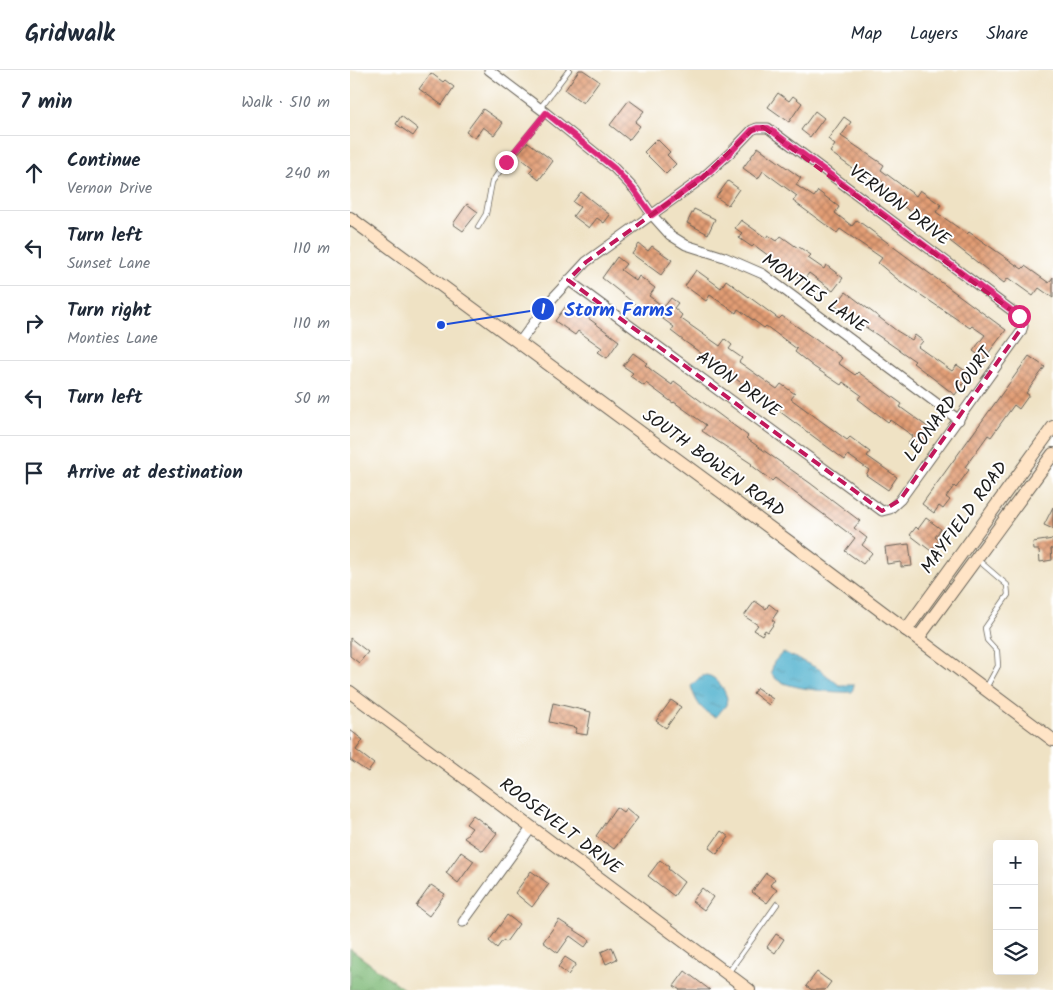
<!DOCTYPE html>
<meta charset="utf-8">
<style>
body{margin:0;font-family:Kalam,sans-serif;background:#f2f2f3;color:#1f2937}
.controls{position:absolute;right:15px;bottom:15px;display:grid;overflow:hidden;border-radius:5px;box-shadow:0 5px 20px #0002}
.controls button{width:45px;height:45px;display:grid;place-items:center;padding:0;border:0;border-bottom:1px solid #e0e1e3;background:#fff;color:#1f2937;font:25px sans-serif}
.stop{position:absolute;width:15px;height:15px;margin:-11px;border:4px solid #db2777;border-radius:50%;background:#fff}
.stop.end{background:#db2777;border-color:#fff;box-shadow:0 1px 5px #0008}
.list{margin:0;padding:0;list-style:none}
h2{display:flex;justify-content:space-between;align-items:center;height:65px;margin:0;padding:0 20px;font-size:21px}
h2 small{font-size:16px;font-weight:400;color:#747a83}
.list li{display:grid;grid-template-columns:32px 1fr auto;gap:15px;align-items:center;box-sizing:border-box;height:75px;padding:0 20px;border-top:1px solid #e0e1e3}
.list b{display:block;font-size:19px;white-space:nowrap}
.list p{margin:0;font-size:16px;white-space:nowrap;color:#747a83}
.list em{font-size:16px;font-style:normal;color:#747a83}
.icon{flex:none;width:28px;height:28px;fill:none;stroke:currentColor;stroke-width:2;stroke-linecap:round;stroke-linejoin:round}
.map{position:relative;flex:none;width:703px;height:920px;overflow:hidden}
header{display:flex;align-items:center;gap:30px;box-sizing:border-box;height:70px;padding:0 25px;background:#fff;border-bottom:1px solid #e0e1e3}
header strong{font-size:24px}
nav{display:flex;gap:28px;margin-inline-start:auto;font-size:18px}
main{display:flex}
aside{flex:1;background:#fff}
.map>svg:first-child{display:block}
.forest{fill:url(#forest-crowns);stroke:#4e6a4a}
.water{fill:url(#water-ripples);stroke:#356674}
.building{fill:url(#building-cross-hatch)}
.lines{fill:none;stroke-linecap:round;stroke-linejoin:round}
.lane-casing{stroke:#666157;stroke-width:6}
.street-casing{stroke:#666157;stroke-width:11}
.secondary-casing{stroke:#666157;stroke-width:14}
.lane{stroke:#fff;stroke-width:4.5}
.street{stroke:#fff;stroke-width:9}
.secondary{stroke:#ffe4c6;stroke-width:12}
.route{stroke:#db2777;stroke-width:6}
.marked{fill:none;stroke:#c2185b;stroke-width:4;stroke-dasharray:10 6;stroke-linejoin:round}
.labels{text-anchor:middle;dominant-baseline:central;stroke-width:4;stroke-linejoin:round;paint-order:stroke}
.street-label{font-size:18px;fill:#1c1c1c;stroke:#fff}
.leader{fill:none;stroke:#1d4ed8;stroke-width:2}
.callout-dot{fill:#1d4ed8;stroke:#fff;stroke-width:2}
.mark-label{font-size:15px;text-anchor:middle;font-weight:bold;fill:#fff}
.callout-label{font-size:19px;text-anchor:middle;font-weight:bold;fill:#1d4ed8;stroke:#fff;stroke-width:4;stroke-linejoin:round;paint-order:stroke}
</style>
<header>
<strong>Gridwalk</strong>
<nav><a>Map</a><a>Layers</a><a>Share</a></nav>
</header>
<main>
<aside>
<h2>7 min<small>Walk · 510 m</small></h2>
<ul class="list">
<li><svg class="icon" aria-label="ahead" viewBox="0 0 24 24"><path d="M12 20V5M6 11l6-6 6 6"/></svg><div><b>Continue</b><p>Vernon Drive</p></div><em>240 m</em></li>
<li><svg class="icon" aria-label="left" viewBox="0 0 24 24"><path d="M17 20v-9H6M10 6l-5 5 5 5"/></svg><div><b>Turn left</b><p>Sunset Lane</p></div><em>110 m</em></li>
<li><svg class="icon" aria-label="right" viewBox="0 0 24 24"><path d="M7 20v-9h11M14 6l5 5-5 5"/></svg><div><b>Turn right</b><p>Monties Lane</p></div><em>110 m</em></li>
<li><svg class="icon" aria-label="left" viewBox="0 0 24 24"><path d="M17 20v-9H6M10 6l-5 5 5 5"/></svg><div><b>Turn left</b></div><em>50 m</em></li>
<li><svg class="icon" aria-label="arrive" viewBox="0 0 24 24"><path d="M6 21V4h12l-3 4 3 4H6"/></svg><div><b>Arrive at destination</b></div></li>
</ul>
</aside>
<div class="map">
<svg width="703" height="920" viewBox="0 0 703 920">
<defs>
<pattern id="forest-crowns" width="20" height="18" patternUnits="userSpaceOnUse" patternTransform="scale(1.25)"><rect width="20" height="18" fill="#7fb978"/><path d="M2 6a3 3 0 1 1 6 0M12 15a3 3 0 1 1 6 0" fill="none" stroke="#6d9e67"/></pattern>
<pattern id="water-ripples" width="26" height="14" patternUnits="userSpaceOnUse" patternTransform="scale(1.25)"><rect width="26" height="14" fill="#4eb0cd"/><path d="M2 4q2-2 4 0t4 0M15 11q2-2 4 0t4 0" fill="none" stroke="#408ea6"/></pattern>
<pattern id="building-cross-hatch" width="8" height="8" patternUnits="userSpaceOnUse" patternTransform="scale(1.25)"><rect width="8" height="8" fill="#e29d75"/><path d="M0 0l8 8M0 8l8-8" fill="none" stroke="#b67f5f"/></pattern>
</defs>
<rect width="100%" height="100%" fill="#fff"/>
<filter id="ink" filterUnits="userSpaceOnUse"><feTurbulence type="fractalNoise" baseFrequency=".02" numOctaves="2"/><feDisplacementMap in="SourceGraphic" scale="10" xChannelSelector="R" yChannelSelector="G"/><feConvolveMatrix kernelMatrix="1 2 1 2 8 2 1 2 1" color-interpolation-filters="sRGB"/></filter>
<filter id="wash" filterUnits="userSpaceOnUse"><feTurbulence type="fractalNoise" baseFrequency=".0096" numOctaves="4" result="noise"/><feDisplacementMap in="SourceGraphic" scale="20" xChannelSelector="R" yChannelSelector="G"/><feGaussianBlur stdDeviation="1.12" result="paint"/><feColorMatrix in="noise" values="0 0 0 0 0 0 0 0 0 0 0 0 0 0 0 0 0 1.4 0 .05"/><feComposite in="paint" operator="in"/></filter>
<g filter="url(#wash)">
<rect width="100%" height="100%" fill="#efe2c4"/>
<polygon class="forest" points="0,879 55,920 0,920"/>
<g class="water">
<path d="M433,582l36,17 20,16h15l-2,7c-16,1 -63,-3 -76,-13 -2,-2 -3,-4 -5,-6l3,-11z"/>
<path d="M356,605c10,1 18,13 21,23l-1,7 -10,12c-15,-5 -21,-17 -25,-31l9,-9z"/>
</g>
<g id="blocks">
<g class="building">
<polygon points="229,0 233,0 249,11 233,33 215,20"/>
<polygon points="81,3 93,12 95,10 104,17 92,35 69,19"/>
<polygon points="428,23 439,31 443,26 452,33 439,52 418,37"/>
<polygon points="279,30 294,41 285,52 290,56 279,70 260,55"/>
<polygon points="133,39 153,53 144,65 133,57 125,68 116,62"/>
<polygon points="465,41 474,48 460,67 451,60"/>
<polygon points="51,46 68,59 63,66 46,54"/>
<polygon points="494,47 501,52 491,66 534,95 531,100 566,126 570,120 591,135 586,142 617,164 619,162 672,199 675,196 699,213 703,207 703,228 689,218 683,226 658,208 654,213 583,158 528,118 533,112 514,98 509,103 480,82 485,75 478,69"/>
<polygon points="307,69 320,82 317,85 326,94 316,104 294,82"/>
<polygon points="178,72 203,91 189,110 179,102 183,98 167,85"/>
<polygon points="408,77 451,108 446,115 464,127 468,121 489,137 485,143 502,156 507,150 656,260 634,289 623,281 635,265 622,256 620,258 547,209 528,193 532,188 490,159 487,163 469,150 443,131 447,126 413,101 408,109 393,98"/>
<polygon points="378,111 389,119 378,135 366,127"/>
<polygon points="231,122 260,145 254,153 247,148 239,158 223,146 230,137 223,132"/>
<polygon points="117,134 128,142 113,161 103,154"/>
<polygon points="344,139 365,149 358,164 337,153"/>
<polygon points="391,150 416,168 418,165 427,171 431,166 448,178 449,177 461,185 458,188 474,199 476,195 493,208 483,221 459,203 453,211 404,175 402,177 389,168 392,163 385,158"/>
<polygon points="289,174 298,181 302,176 322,190 311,205 282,184"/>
<polygon points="267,187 276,194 271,200 286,211 289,206 305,218 299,226 314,237 321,228 328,233 324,238 332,245 330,248 370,276 375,269 382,275 379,279 392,288 389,292 427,319 431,314 445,324 441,329 497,370 500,367 520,382 517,386 547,407 538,420 516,405 519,400 498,385 495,390 386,309 387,307 356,284 355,286 334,271 321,261 324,257 302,241 299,245 252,208"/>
<polygon points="346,200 371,218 376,210 429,249 432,246 492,288 488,293 505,305 508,302 552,334 550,337 582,360 566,382 557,375 563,366 540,350 538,352 521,339 508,329 511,325 493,312 491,315 464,297 445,282 447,279 416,256 414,258 388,239 386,243 360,225 356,231 335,216"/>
<polygon points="496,222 547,261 562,270 565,265 573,271 568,277 602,301 607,295 620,304 605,325 563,293 565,291 485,236"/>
<polygon points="218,233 269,271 257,288 248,282 252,278 228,261 225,265 205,251"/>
<polygon points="283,283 297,293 295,295 304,302 322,315 324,311 398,366 396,368 460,413 510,451 504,458 517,468 512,475 522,483 513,494 495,481 505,468 425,408 422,411 401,395 402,394 352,361 356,355 324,332 323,333 296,313 294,316 280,306 283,303 273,296"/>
<polygon points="679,286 695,297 676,323 679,325 669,339 664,335 641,367 638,365 615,397 619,400 606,418 604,416 596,427 600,430 593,439 589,436 584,443 572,434"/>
<polygon points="703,437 703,459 694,455"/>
<polygon points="576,448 591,459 585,467 589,470 581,481 560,465 566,457 568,459"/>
<polygon points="703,469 703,478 701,479 702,490 690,492 689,480 684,480 683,472"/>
<polygon points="559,474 562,496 551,497 551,492 537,494 535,477"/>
<polygon points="405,531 416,539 419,534 428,541 422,550 425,552 418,562 415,560 412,565 404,560 408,555 394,546"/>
<polygon points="0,568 18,582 9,593 0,586"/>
<polygon points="407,618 423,629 419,635 403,623"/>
<polygon points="321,630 331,637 316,658 306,651"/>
<polygon points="203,633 241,642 237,665 225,663 227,658 199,652"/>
<polygon points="0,660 13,670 6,680 24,694 18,702 0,690"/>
<polygon points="266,737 273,742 276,738 288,748 264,779 246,766"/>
<polygon points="123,745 147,763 133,781 114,768 122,758 116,754"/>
<polygon points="371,761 379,767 367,784 359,778"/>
<polygon points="111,782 124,791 108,813 96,803"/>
<polygon points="310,790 319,797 318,799 334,812 324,826 298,806"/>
<polygon points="181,801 199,814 182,837 165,823"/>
<polygon points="416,803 425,809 420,815 427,820 417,833 402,822"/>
<polygon points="81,815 95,824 79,846 66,836"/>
<polygon points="352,818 363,827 354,840 342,831"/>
<polygon points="157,845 169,854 156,872 153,870 147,878 139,871"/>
<polygon points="209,850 240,870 235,877 220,866 208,883 193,872"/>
<polygon points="426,864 434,869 425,883 417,877"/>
<polygon points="262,877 267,889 256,894 251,882"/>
<polygon points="215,887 226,894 218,905 208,897"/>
<polygon points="335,901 360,920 330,920 324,916"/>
<polygon points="467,902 481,912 475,920 462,920 456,916"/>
</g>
</g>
</g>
<g filter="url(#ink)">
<use href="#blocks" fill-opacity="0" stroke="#666157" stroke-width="1"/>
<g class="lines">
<defs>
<g id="lane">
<polyline points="190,38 219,0"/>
<polyline points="128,157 136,144 142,112 156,92 196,43"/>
<polyline points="628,490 657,515 658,525 635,558 637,570 647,581 648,596 636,618"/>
<polyline points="378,903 427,834"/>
</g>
<g id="street">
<polyline points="139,0 196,43 264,98 285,120 302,145 320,165 336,175 374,187 413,204 609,350"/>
<polyline points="169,273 199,232 236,192 350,110 381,82 402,60 407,58 418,58 669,246 673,256 671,262 550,430 540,439 532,441 218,210"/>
<polyline points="113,852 182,757"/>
</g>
<g id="secondary">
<polyline points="0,148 442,474 703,670"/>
<polyline points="556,560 703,357"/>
<polyline points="568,568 703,384"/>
<polyline points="0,622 399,920"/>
</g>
</defs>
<use href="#lane" class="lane-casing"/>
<use href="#street" class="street-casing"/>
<use href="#secondary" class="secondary-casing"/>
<use href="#lane" class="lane"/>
<use href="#street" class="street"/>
<use href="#secondary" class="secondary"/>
</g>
</g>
<g class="lines" filter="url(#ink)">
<polyline class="route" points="156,92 196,43 264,98 284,120 302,145 350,110 381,82 402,60 407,58 418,58 669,246"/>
</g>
<path class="marked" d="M413,57l256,189 4,10 -123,174 -18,11 -314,-231 18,-18 114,-82 52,-50z"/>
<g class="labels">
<g class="street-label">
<text transform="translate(549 136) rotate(37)">VERNON DRIVE</text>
<text transform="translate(464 224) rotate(35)">MONTIES LANE</text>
<text transform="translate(388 315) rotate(36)">AVON DRIVE</text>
<text transform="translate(599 335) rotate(-54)">LEONARD COURT</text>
<text transform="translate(363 394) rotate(36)">SOUTH BOWEN ROAD</text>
<text transform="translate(615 448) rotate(-54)">MAYFIELD ROAD</text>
<text transform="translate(210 757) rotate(37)">ROOSEVELT DRIVE</text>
</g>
</g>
<path class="leader" d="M91 255L193 239"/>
<g class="callout-dot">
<circle cx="91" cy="255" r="5"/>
<circle cx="193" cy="239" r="12"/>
</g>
<g class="mark-label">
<text x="193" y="244">1</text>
</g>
<g class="callout-label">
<text x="269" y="246">Storm Farms</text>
</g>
</svg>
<div class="controls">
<button>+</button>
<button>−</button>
<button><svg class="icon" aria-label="layers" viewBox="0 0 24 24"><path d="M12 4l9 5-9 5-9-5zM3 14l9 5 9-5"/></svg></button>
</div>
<div class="stop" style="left:669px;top:246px"></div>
<div class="stop end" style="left:156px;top:92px"></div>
</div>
</main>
